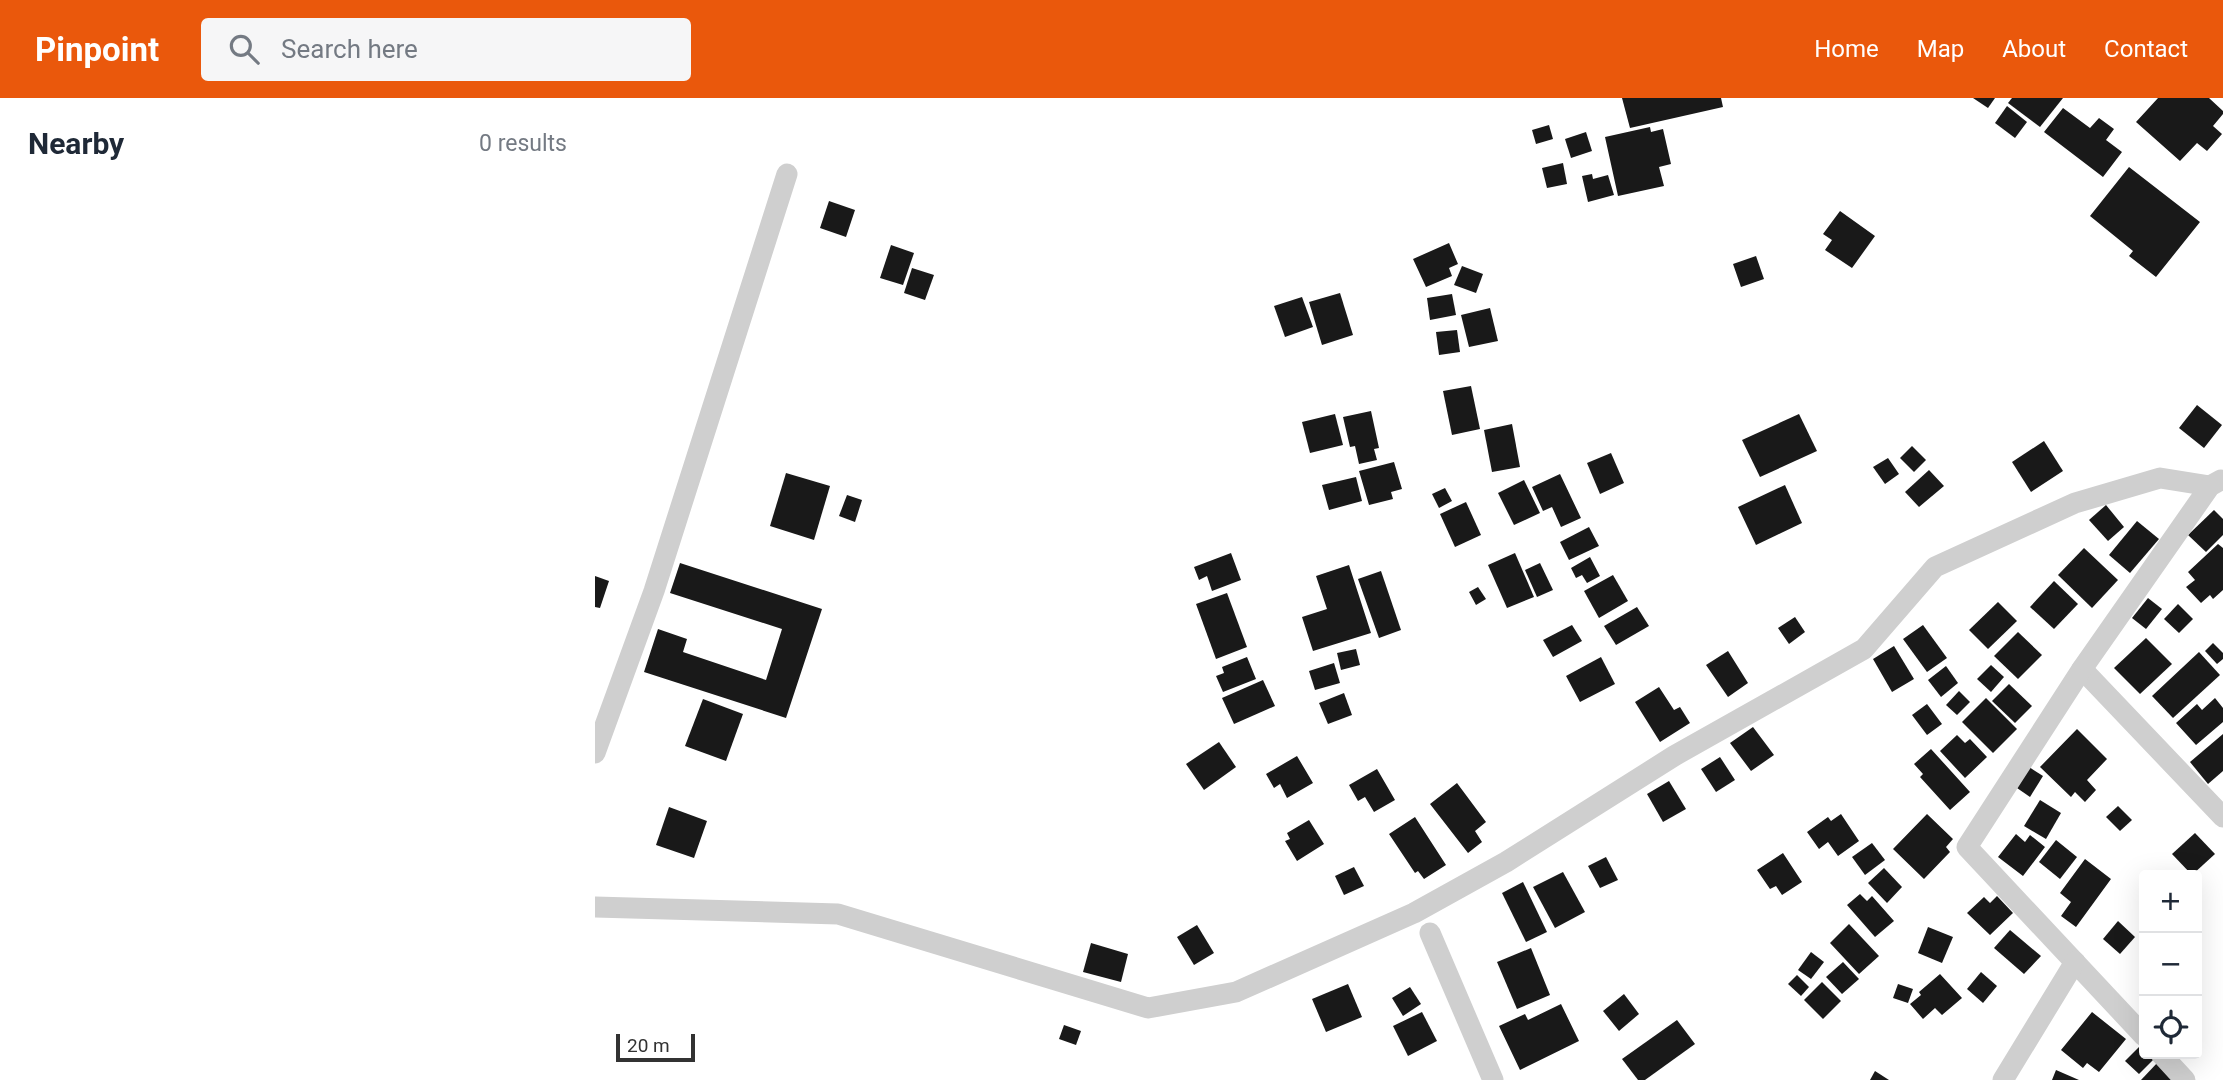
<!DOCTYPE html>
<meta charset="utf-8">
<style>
body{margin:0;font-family:Roboto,sans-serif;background:#f6f6f7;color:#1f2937}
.controls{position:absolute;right:21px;bottom:21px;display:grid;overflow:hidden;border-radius:7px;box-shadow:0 7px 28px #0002}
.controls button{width:63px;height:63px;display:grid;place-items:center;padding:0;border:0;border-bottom:2px solid #e0e1e3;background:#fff;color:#1f2937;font:35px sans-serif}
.scale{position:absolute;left:21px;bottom:18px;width:79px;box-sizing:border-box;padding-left:7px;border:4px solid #323232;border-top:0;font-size:19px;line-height:24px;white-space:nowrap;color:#323232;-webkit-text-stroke:5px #fff;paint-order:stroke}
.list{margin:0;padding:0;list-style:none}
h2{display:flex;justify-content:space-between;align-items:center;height:91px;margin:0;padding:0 28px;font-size:30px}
h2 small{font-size:23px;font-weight:400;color:#747a83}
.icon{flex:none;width:38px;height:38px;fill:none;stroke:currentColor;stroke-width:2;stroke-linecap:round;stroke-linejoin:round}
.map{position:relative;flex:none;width:1628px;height:982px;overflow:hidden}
header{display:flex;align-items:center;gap:42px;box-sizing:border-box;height:98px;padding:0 35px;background:#ea580c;color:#fff}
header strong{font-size:33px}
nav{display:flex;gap:38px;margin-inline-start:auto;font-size:24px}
.search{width:490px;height:63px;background:#f6f6f7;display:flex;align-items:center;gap:18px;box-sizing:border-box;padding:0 24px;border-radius:7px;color:#747a83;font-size:26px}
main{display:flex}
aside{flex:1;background:#fff}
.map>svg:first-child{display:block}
.building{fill:#191919}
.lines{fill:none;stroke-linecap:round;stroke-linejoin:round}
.minor{stroke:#cfcfcf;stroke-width:21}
</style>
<header>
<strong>Pinpoint</strong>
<div class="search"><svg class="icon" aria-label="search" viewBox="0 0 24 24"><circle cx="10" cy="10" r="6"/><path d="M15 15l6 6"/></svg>Search here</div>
<nav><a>Home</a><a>Map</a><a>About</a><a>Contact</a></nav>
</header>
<main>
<aside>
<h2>Nearby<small>0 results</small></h2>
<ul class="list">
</ul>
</aside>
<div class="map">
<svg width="1628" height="982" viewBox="0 0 1628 982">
<rect width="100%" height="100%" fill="#fff"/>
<g class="building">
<polygon points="1027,0 1126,0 1128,9 1035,30"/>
<polygon points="1378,0 1400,0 1393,10"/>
<polygon points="1417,0 1468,0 1445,29 1413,5"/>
<polygon points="1563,0 1614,0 1628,13 1628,16 1618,28 1627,36 1612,53 1602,45 1585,63 1541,24"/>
<polygon points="1412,8 1432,24 1420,40 1400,25"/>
<polygon points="1468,10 1495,30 1504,20 1519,31 1511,42 1527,54 1508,79 1449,34"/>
<polygon points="954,27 958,41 941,46 937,32"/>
<polygon points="1055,29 1056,34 1068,31 1076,66 1064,69 1069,88 1023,98 1010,39"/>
<polygon points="991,34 997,53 976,60 970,41"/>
<polygon points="968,65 972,86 952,90 947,70"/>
<polygon points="1534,69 1605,124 1561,179 1534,158 1538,153 1495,118"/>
<polygon points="997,76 998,81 1013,77 1019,97 993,104 987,78"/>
<polygon points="234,103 260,112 251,139 225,130"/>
<polygon points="1245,113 1280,138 1257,170 1230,152 1237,142 1228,136"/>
<polygon points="854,145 863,166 854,170 857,178 831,189 818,161"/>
<polygon points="296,147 319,155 308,187 285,180"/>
<polygon points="1161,158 1169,181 1146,189 1138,166"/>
<polygon points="867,168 888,176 881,195 859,187"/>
<polygon points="317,170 339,177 330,202 309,195"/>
<polygon points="745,195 758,237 727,247 714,204"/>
<polygon points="857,196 861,217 835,222 832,200"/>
<polygon points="707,199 718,229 690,239 679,208"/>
<polygon points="895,210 903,243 874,249 866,217"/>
<polygon points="862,232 865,254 844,257 841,234"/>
<polygon points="876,288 885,331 857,337 848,293"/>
<polygon points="1602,307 1627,327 1609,350 1584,330"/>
<polygon points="776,313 784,350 779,351 782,362 764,366 760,348 755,349 748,319"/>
<polygon points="740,316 748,347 715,355 707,324"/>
<polygon points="1204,316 1222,353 1165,379 1147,342"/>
<polygon points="917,326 925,369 897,374 889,332"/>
<polygon points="1449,343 1468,373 1436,394 1417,364"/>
<polygon points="1317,348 1331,362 1319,374 1305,360"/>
<polygon points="1016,355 1029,385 1005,396 992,365"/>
<polygon points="1293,360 1304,376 1290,386 1278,369"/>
<polygon points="799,364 807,391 796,394 798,401 774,407 764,373"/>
<polygon points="1334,372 1349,388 1324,409 1310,394"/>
<polygon points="191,375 235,388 219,442 175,428"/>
<polygon points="965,376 986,420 966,429 957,409 948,413 937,389"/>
<polygon points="761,379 767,403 734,412 727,387"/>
<polygon points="929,382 945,415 919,427 903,395"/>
<polygon points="1190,387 1207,425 1161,447 1143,409"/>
<polygon points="850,390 857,403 844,410 837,396"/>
<polygon points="252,397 267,402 260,424 244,418"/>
<polygon points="871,404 886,437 860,449 845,416"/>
<polygon points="1511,407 1529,429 1513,443 1494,422"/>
<polygon points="1619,412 1628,421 1628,437 1611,454 1593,437"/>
<polygon points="1542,423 1564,441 1535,475 1514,457"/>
<polygon points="994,429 1004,448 974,462 965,444"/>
<polygon points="1623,446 1628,450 1628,492 1618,501 1615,497 1606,505 1591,489 1600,482 1593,474"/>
<polygon points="1489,450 1523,482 1497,510 1463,477"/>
<polygon points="636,455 646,482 617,493 612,478 604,482 599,469"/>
<polygon points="920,455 939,499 912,510 893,467"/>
<polygon points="995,459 1005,478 992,485 987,477 981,480 976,470"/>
<polygon points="85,465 227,511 191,620 49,574 63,531 92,541 88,554 171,582 187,531 75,495"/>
<polygon points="945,465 958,492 942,499 930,472"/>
<polygon points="754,467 776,535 718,553 707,519 732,511 721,478"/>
<polygon points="786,473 806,532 784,540 763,481"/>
<polygon points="1018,477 1033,503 1004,520 989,493"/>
<polygon points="0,478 14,483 5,510 0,509"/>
<polygon points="1459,483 1483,506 1459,531 1435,509"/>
<polygon points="883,489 891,501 881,507 874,494"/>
<polygon points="632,495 652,549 621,561 601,506"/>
<polygon points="1553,500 1567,511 1551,531 1537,520"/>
<polygon points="1403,504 1422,523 1393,551 1374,532"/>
<polygon points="1583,506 1598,521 1584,535 1569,521"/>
<polygon points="1042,509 1054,528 1021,547 1009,528"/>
<polygon points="1200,519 1210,534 1194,546 1183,530"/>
<polygon points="977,527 987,543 958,559 948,542"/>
<polygon points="1328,527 1352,560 1332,574 1308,541"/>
<polygon points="1423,534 1447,557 1423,581 1399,558"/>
<polygon points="1551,540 1577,566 1545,596 1519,570"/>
<polygon points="1618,545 1628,555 1628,561 1622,566 1610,553"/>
<polygon points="1299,548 1319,581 1297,594 1278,561"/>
<polygon points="761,551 765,567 746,572 742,555"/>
<polygon points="1133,553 1153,585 1133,599 1111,567"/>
<polygon points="1604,554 1625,577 1578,620 1557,598"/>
<polygon points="652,559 661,581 628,594 621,578 629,575 627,569"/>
<polygon points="1006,559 1020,586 985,604 971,578"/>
<polygon points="739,565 745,585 720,592 714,573"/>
<polygon points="1396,567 1409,579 1396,594 1382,581"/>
<polygon points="1351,568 1363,585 1346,599 1333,582"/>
<polygon points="668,582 680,608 639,626 627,600"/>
<polygon points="1414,586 1437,608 1420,625 1397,603"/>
<polygon points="1064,589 1079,612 1085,609 1095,625 1065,644 1040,604"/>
<polygon points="1364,593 1375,604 1362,617 1351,607"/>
<polygon points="749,595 757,617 733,626 724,605"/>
<polygon points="1391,600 1422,631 1398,655 1367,624"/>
<polygon points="1620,600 1628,610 1628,624 1601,647 1581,625 1602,606 1607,612"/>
<polygon points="108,601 148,616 131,663 90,648"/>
<polygon points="1332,606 1347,626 1332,637 1317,617"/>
<polygon points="1158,629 1179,657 1156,673 1135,645"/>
<polygon points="1482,631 1512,661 1492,682 1501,692 1490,704 1480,694 1476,699 1445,669"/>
<polygon points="1628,636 1628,673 1613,686 1595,664"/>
<polygon points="1362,637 1370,645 1375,641 1392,659 1370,680 1345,653"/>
<polygon points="624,644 641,669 609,692 591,666"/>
<polygon points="1336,651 1375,694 1355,712 1325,679 1328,676 1319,666"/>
<polygon points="702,658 718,685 692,700 685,686 679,690 671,676"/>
<polygon points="1125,659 1140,682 1121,694 1106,671"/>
<polygon points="1434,669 1448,678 1435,699 1422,690"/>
<polygon points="782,671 800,702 779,714 770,699 763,703 754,687"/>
<polygon points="1074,683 1091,711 1068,724 1052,696"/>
<polygon points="862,685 891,724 880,733 887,744 873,755 835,706"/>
<polygon points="1445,702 1466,715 1451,741 1429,728"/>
<polygon points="1523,708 1537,722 1525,733 1511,719"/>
<polygon points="74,709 112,723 99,760 61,747"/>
<polygon points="1246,716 1264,743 1243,758 1233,744 1224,751 1212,734 1233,719 1236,723"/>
<polygon points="1332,716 1358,741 1351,749 1355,754 1329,781 1298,751"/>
<polygon points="820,719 851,767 829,781 823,773 820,775 794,736"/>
<polygon points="714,722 729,746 702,763 690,743 695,741 692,735"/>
<polygon points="1600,735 1620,756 1597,777 1577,756"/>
<polygon points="1421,736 1430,744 1435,737 1450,749 1428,778 1403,759"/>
<polygon points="1461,742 1482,759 1465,781 1444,764"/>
<polygon points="1277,745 1290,762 1270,777 1257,759"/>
<polygon points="1188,755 1207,784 1187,797 1181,788 1175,791 1162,772"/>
<polygon points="1011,759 1023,782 1005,790 993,768"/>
<polygon points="1490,761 1516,781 1481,829 1466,818 1476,804 1465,795"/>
<polygon points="759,769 769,788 749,797 740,778"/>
<polygon points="1289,770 1307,789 1292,805 1273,785"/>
<polygon points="968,774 990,814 960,830 938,789"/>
<polygon points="928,784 952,834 931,844 907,795"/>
<polygon points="1265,796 1272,803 1277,798 1299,823 1280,839 1252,807"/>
<polygon points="1402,798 1418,815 1395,837 1372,815 1389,799 1395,805"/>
<polygon points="1523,823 1540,839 1525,856 1508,841"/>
<polygon points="1254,826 1284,858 1264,876 1235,845"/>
<polygon points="602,827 619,855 599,867 582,839"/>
<polygon points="1333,829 1358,839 1347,865 1323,855"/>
<polygon points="1415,832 1446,858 1429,876 1399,850"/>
<polygon points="496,845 533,856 526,884 488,874"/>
<polygon points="936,850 955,897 922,911 902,864"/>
<polygon points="1216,854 1229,864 1216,881 1203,872"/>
<polygon points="1248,864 1264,881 1247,896 1231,879"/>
<polygon points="1386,874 1402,888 1388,905 1372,891"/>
<polygon points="1345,876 1367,900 1347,917 1340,910 1328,921 1315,906 1326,897 1324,894"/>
<polygon points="1202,877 1214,889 1206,898 1193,886"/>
<polygon points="1227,884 1246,903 1228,921 1209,902"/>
<polygon points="753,886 767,919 731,934 717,901"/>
<polygon points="1303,886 1318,891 1313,905 1298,900"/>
<polygon points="815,889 826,906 808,918 797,900"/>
<polygon points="1029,896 1044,916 1024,933 1008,913"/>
<polygon points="966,906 984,943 925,972 904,928 930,916 933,922"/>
<polygon points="827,914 842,943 813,958 798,928"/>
<polygon points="1497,914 1531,941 1504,974 1492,965 1488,970 1466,952"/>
<polygon points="1082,922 1100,946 1050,982 1043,982 1027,961"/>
<polygon points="469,927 486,933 481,947 464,941"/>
<polygon points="1548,945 1549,956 1559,956 1562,958 1544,976 1530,963"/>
<polygon points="1564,963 1585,982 1546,982"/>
<polygon points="1461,972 1484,982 1457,982"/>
<polygon points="1280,973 1294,982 1275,982"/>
</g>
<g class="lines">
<g class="minor">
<polyline points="1487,571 1628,719"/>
<polyline points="0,655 59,493 192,76"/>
<polyline points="0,809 243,816 553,910 641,894 819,815 911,764 1079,658 1269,551 1340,469 1480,405 1565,380 1615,388"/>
<polyline points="835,835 898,982"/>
<polyline points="1549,938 1372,749 1487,571 1615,388 1626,382"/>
<polyline points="1566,956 1590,982"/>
<polyline points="1408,982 1480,864"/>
</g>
</g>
</svg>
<div class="controls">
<button>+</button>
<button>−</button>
<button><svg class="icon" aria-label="locate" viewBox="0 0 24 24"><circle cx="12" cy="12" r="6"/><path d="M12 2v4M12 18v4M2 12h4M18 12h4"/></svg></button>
</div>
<div class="scale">20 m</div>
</div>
</main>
